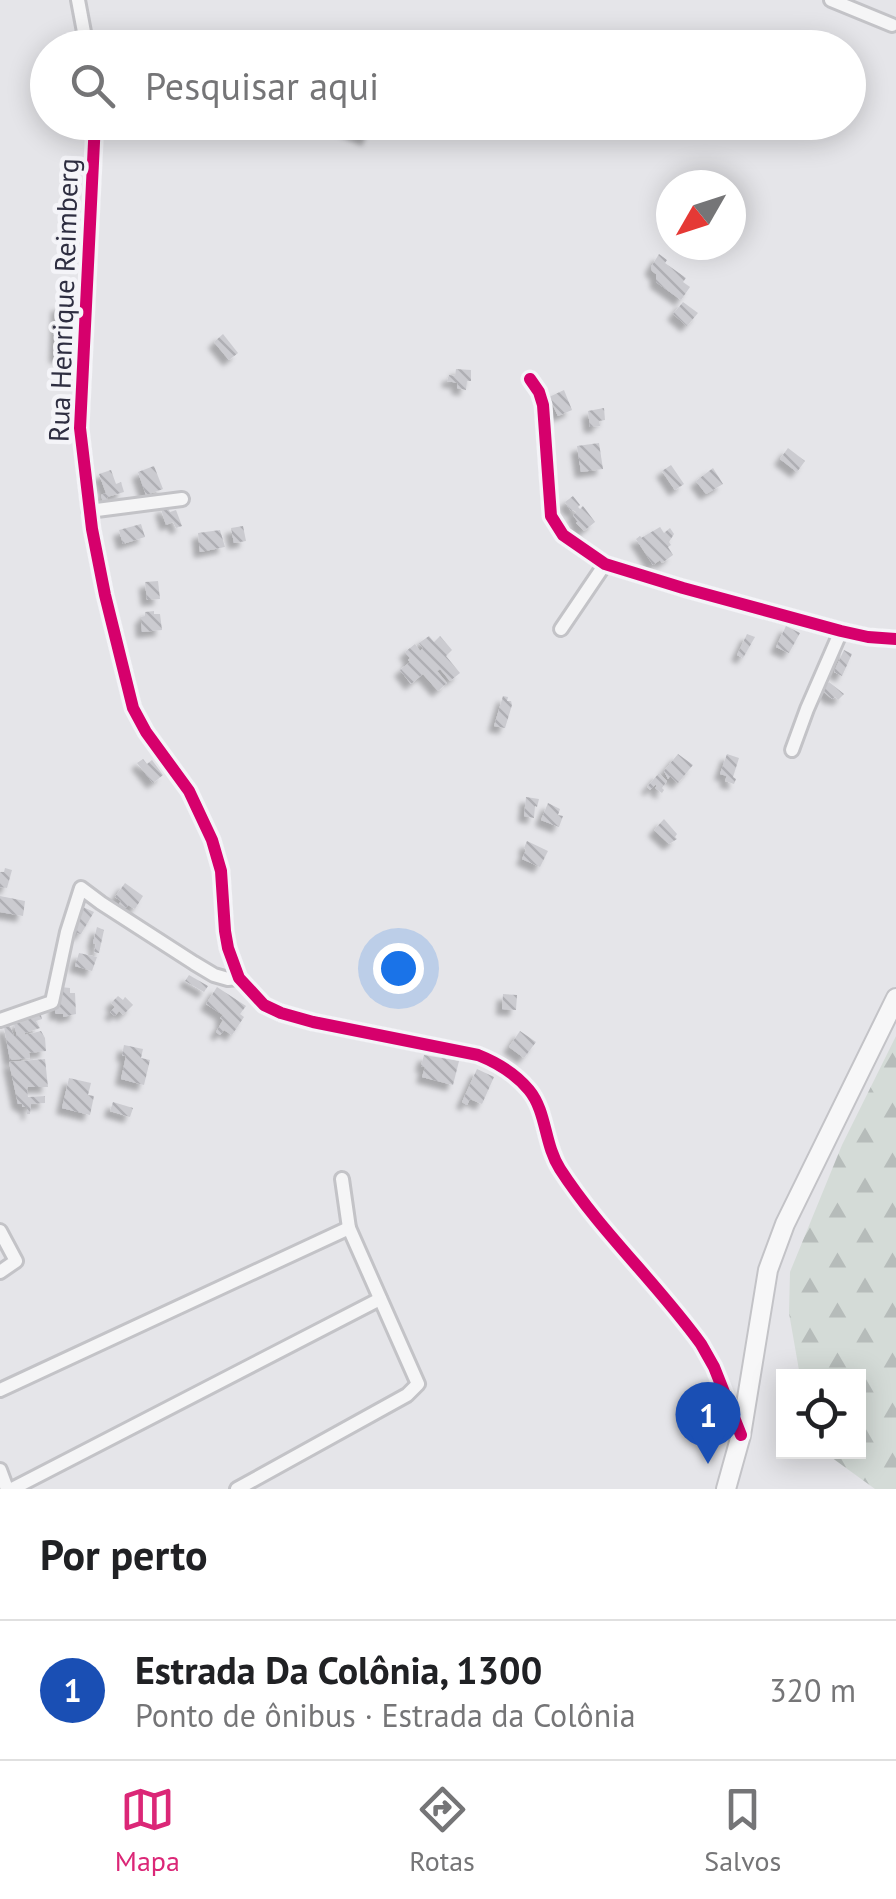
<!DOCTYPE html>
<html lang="pt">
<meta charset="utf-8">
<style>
body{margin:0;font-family:"PT Sans",sans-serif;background:#f6f6f6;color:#202124}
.controls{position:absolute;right:30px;bottom:30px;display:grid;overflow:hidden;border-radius:0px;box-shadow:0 5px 25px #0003}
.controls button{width:90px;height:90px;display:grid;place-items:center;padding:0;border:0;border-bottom:2px solid #e0e0e0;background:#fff;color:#202124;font:50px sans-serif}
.compass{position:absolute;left:656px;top:170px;width:90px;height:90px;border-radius:50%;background:#fff;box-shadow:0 5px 25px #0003;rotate:231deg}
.you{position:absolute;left:398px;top:968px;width:35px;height:35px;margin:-25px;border:8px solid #fff;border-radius:50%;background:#1a73e8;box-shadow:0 0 0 15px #1a73e833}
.badge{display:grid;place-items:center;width:65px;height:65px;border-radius:50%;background:#db2777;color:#fff;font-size:32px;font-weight:700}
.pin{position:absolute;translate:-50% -82px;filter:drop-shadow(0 2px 5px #0008)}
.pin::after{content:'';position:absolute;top:52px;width:35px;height:30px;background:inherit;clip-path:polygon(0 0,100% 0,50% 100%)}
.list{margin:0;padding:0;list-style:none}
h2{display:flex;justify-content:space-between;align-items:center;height:130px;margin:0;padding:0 40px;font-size:42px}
h2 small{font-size:32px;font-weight:400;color:#757577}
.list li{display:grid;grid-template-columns:65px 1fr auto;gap:30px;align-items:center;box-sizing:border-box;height:140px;padding:0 40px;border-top:2px solid #e0e0e0}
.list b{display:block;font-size:38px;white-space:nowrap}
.list p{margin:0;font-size:32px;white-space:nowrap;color:#757577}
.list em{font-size:32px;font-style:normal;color:#757577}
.icon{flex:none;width:55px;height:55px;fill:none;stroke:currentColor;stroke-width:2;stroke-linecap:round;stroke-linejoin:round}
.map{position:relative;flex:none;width:896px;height:1489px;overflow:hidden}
.search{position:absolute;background:#fff;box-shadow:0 5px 25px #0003;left:30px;right:30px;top:30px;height:110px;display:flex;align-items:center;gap:25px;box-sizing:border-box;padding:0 35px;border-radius:55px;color:#757577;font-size:38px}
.sheet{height:270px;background:#fff}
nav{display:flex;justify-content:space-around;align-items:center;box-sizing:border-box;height:140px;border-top:2px solid #e0e0e0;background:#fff;font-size:28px;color:#757577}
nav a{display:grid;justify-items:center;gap:5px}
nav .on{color:#db2777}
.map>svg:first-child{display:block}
.forest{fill:url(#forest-firs)}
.building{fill:url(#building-back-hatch);filter:url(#shadow)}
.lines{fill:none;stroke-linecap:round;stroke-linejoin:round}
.street-casing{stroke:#c3c3c7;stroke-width:18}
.secondary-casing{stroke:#c3c3c7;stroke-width:22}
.street{stroke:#f5f5f6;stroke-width:12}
.secondary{stroke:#f7f7f8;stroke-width:18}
.cycleway-casing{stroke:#f4f4f8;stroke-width:19}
.cycleway{stroke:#d6006c;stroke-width:12}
.labels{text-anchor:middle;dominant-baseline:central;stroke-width:9;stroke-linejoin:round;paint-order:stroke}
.street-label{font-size:28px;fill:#2e2e41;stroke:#f4f4f8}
</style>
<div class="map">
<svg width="896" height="1489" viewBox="0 0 896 1489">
<defs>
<pattern id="forest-firs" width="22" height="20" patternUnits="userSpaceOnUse" patternTransform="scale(2.5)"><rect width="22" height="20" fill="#d4dbd7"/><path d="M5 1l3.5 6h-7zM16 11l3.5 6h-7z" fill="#b6bcba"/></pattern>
<pattern id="building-back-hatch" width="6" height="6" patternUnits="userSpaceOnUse" patternTransform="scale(2.5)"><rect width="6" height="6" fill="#cbcbd0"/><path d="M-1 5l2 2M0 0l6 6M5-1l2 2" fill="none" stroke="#afafb4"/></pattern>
<filter id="shadow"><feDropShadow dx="-6" dy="6" stdDeviation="2.5" flood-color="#0004"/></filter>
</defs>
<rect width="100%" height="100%" fill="#e5e5e9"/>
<polygon class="forest" points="896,1036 896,1489 875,1489 824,1452 858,1452 858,1376 800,1376 789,1313 790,1272 842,1145"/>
<g class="building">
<polygon points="342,122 375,122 368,140 340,128"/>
<polygon points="659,254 667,260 665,263 686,278 683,282 690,287 681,300 656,282 656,274 652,271 651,267"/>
<polygon points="683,302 698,313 687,326 673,314"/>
<polygon points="57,305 75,305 74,358 55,357"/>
<polygon points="223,334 238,353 229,360 214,342"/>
<polygon points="456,369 471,370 471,381 467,381 466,390 457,388 458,383 447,381 449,375 455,376"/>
<polygon points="564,390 572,410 558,416 549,397"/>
<polygon points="604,408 605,420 599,421 600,426 590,427 588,411"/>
<polygon points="599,443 603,469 581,472 577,446"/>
<polygon points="788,448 805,461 797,472 780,459"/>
<polygon points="671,465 684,484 675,490 662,471"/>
<polygon points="154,466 163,489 146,495 138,472"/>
<polygon points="713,468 723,484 706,494 696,481"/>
<polygon points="111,470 116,484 121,482 124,492 107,497 108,501 103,502 101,495 106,493 99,474"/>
<polygon points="573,496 580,505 578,507 580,509 583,506 595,522 584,531 576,523 578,522 573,515 576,512 573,510 571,511 565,502"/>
<polygon points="167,506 170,512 176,510 182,526 176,528 173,522 166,525 161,509"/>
<polygon points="141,524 145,537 123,544 119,530"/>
<polygon points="243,526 246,541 234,543 231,528"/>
<polygon points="660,527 664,533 670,528 674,534 669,542 671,545 668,547 673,555 662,563 660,560 653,565 636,539 640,536 641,538"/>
<polygon points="220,530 225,547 200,552 198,533"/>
<polygon points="158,581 160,599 147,600 145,582"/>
<polygon points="154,611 154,614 160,614 162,630 142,632 141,617 145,616 145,612"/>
<polygon points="786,626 800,633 789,653 776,647"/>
<polygon points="747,634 755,637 743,658 737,655"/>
<polygon points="429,636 434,642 440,636 452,650 446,656 460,673 450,681 440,669 437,671 447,683 438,691 423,674 411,684 400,670 410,662 408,660 410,658 405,652 415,644 420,651 423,648 419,643"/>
<polygon points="844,650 852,654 842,676 834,672"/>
<polygon points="829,682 844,694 838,700 835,697 832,699 822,690"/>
<polygon points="503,696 508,697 507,701 511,701 512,705 505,728 494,726"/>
<polygon points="678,754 693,765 678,783 670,776 668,779 664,771"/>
<polygon points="727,754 739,758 733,777 736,779 734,784 725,781 727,776 720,774"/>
<polygon points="143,759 147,764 152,760 163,775 153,783 137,763"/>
<polygon points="659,773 667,781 662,788 664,790 662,793 655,788 657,786 656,784 650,790 647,787"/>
<polygon points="526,797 539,799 537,807 535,806 534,818 524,816"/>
<polygon points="548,803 560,809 558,815 563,816 559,827 541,820"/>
<polygon points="664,819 677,834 675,837 677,839 669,844 654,830"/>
<polygon points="527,841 548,851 540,867 522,859 526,850 524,848"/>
<polygon points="5,868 12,870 7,888 0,887 0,872 4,872"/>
<polygon points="125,883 143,896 135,909 128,905 126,908 119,904 121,901 115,897"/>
<polygon points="0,896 25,901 23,916 0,912"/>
<polygon points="83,907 94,912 81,934 73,932"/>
<polygon points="97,927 104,930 99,953 94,952 96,944 93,943"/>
<polygon points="79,953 97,957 92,971 75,966"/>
<polygon points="189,975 208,986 204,992 185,981"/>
<polygon points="60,987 70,988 70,993 75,993 76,1014 63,1017 63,1014 55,1014 55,993"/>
<polygon points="217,987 246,1006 240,1014 244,1017 232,1035 224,1030 220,1035 216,1032 223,1020 220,1018 223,1015 206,1004"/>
<polygon points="503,994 517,995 516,1010 502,1009"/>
<polygon points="118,996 123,1000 125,997 133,1005 123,1015 119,1011 115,1016 110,1012 115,1007 111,1003"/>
<polygon points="40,1012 42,1019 36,1021 40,1028 25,1033 25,1035 41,1031 45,1038 46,1051 29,1053 30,1058 10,1060 4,1027 10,1026 14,1036 17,1036 14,1024 22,1022 21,1018"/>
<polygon points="520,1031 536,1042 524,1058 509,1047"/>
<polygon points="124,1045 143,1049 141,1058 150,1060 144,1085 121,1079 126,1056 122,1055"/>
<polygon points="424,1055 459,1061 453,1085 422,1077 425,1067 421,1066"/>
<polygon points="45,1059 48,1087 28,1087 27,1089 28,1097 45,1096 45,1103 31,1104 30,1114 27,1114 27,1107 22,1107 22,1104 18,1104 9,1062"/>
<polygon points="477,1069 494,1077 482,1104 470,1099 467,1105 462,1102"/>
<polygon points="69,1078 91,1083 88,1095 94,1096 90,1115 62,1108"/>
<polygon points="113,1102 133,1108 130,1117 110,1111"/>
</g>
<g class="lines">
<defs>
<g id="street">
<polyline points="78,0 87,48"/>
<polyline points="831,0 892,25"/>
<path d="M95,122l-15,306 12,101 13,66 28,113 13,24 43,59 23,49 9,31 4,60 3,17 11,30 25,27 17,8 32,9 165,33c20,8 37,18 51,35 18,22 15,54 31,79 40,62 97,114 141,175l13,23 27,68"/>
<polyline points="530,379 539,392 543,405 551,516 563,535 605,564 683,588 841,631 868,637 896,639"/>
<polyline points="89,511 182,499"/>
<polyline points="561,629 605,564"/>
<polyline points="792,750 807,709 841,631"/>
<polyline points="0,1020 52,1002 67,932 81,888 101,903 194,963 214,975 228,979 239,978"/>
<polyline points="0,1231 16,1261 0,1272"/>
<polyline points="0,1390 349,1228"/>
<polyline points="0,1470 7,1489"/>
<polyline points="12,1489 380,1299"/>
<polyline points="237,1489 407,1395 418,1384 349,1228 342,1179"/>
</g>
<polyline id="secondary" points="726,1489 741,1435 768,1270 785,1224 896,998"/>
</defs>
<use href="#street" class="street-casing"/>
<use href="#secondary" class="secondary-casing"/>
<use href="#street" class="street"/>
<use href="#secondary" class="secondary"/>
<defs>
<g id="cycleway">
<path d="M95,122l-15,306 12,101 13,66 28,113 13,24 43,59 23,49 9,31 4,60 3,17 11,30 25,27 17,8 32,9 165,33c20,8 37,18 51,35 18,22 15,54 31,79 40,62 97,114 141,175l13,23 27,68"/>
<polyline points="530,379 539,392 543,405 551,516 563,535 605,564 683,588 841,631 868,637 896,639"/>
</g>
</defs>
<use href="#cycleway" class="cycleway-casing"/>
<use href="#cycleway" class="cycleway"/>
</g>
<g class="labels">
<g class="street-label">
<text transform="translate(63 300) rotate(-88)">Rua Henrique Reimberg</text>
</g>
</g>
</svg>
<div class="controls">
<button><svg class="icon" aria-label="locate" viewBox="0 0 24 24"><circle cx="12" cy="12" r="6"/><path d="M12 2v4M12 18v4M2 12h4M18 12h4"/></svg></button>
</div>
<svg class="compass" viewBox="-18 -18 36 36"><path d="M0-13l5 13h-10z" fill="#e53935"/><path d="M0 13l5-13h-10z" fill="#757577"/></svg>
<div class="you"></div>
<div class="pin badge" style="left:708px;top:1464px;background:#1a4fb4">1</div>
<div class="search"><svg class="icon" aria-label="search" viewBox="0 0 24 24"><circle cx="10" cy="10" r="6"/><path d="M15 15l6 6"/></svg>Pesquisar aqui</div>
</div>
<section class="sheet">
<h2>Por perto<small></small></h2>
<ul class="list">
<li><span class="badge" style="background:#1a4fb4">1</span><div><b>Estrada Da Colônia, 1300</b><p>Ponto de ônibus · Estrada da Colônia</p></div><em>320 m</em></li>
</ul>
</section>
<nav>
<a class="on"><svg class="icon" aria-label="map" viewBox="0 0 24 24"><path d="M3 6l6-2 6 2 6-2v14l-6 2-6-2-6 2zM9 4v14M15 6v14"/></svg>Mapa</a>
<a><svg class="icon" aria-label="directions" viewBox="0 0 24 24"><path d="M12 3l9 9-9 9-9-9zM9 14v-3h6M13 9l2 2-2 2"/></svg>Rotas</a>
<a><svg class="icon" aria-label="saved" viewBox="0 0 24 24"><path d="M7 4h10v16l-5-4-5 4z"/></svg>Salvos</a>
</nav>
